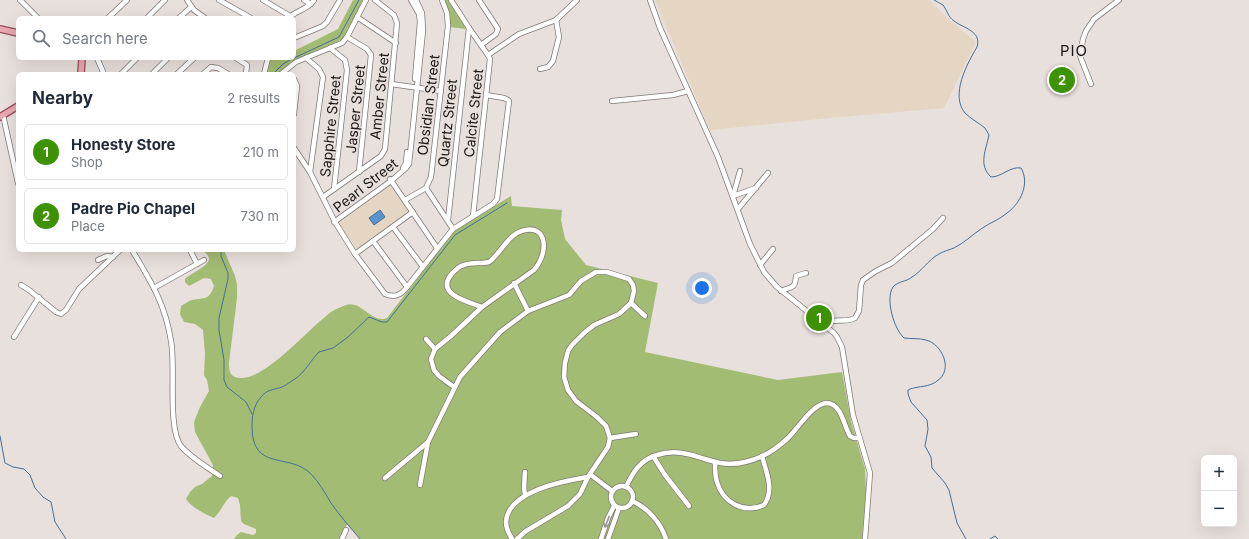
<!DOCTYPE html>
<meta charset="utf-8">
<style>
body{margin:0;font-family:Inter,sans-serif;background:#f2f2f3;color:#1f2937}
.controls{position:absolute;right:12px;bottom:12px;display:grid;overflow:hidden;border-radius:6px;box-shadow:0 4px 16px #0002}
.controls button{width:36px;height:36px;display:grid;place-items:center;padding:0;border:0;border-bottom:1px solid #e0e1e3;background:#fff;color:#1f2937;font:20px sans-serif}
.you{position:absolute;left:702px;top:288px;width:14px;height:14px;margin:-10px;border:3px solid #fff;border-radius:50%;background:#1a73e8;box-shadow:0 0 0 6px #1a73e833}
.badge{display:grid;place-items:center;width:26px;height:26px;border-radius:50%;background:#3c9200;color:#fff;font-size:13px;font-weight:700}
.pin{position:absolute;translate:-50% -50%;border:2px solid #fff;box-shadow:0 1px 4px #0006}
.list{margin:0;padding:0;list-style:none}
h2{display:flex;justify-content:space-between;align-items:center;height:52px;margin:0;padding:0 16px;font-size:17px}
h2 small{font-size:13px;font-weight:400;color:#747a83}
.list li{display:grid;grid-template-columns:26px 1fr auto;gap:12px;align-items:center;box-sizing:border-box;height:56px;margin:0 8px 8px;padding:0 8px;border:1px solid #e0e1e3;border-radius:6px}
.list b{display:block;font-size:15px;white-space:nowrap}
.list p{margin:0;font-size:13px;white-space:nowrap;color:#747a83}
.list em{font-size:13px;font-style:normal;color:#747a83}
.icon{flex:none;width:22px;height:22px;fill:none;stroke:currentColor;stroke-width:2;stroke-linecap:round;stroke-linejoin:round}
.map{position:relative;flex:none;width:1249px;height:539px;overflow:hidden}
.search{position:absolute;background:#fff;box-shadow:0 4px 16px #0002;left:16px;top:16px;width:280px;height:44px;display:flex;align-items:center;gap:10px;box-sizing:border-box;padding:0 14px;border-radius:6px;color:#747a83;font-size:15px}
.panel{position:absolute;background:#fff;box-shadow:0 4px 16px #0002;left:16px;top:72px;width:280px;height:180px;border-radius:6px}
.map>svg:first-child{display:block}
.commercial{fill:#e5d5c3}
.green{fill:#a3bc73}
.water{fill:#5a94ce;stroke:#466e96}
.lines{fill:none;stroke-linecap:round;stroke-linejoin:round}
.stream{stroke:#466e96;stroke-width:1}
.minor-casing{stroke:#807875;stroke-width:6}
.major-casing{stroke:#974e5a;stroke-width:8}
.minor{stroke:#fff;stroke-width:4.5}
.major{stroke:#e9a7b2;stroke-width:5.5}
.oneway{stroke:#989696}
.labels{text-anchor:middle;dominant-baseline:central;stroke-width:3;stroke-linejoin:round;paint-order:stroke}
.street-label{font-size:14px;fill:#191615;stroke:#e8e0dc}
.neighbourhood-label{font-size:15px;letter-spacing:1px;fill:#191615;stroke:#e8e0dc}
</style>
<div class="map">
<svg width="1249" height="539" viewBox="0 0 1249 539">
<rect width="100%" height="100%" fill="#e8e0dc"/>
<g class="commercial">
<polygon points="655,0 929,0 953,23 976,42 944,108 819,119 710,130"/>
<polygon points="391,185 409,210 408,213 359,249 356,248 339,223"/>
</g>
<g class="green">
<polygon points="353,0 363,0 343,39 291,62 278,74 267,74 271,58 294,58 294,51 338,29"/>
<polygon points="445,0 449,0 467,29 449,27 449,14"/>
<path d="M511,196l1,10 50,4 -1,10 4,19 21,26 72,18 -13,69 133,28 64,-8 9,49 14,48 1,22 -4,48h-502l-13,-15 -7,15h-106l3,-4 4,-3 12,3 3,-2v-4l-12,-5 -3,-3 -1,-16 -2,-7 -7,-2c-7,6 -10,15 -17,22 -9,-4 -23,-11 -28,-19l4,-7 5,-5 7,-3 10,-8 1,-11 -18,-33 -1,-10 6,-15 9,-16 -2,-11 -3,-5 1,-21 -2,-24 -8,-6 -11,-2 -4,-8 1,-8c4,-2 7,-5 11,-6 13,-3 17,1 22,-14l-3,-7 -7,-1 -15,8 -4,-4v-3c8,-8 38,-17 16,-29h23l11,26 2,8v14l-8,65c0,9 1,14 11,15 24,2 66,-46 85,-61 6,-6 13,-9 21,-12 16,-5 25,19 41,13l67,-87z"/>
</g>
<polygon class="water" points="380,210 385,217 374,225 369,218"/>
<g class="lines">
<g class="stream">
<path d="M934,0c3,2 6,3 9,5 4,5 5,12 11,16 9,7 28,10 23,26 -10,17 -27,48 -12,66 6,6 14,10 20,15l4,7c-3,15 -11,30 2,42 11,0 19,-11 30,-9 9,15 0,35 -14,45 -8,7 -18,10 -26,16 -9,6 -17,14 -27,19 -5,2 -10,3 -15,6 -11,6 -17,17 -27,23 -6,5 -14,4 -19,10 -8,12 1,42 11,51 7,1 15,0 22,2 16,4 28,30 11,41 -7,6 -18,5 -27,8l-2,1v4l3,8 16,18 1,9 -3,17 6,11 1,11 13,15 4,7 8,33 9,16"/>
<polyline points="294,58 339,37 359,0"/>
<polyline points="273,74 283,64 293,58"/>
<polyline points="221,250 221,256 228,273 228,279 219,318 219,330 224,360 224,380 227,387 246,402 252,414"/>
<polyline points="0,436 5,463 13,467 24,469 30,475 35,488 43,497 51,502 55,522 66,539"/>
<path d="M360,539c-10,-12 -20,-23 -29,-36 -6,-10 -12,-21 -20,-29 -22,-22 -58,-2 -59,-46 0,-11 1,-22 9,-31 6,-8 13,-7 21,-10 5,-2 9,-6 13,-8 10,-7 16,-19 24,-27l14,-4 15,-11 21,-20 13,5h5l68,-87 52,-32"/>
<polyline points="990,539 995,536 998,539"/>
</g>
<defs>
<g id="minor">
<polyline points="20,0 38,18"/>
<polyline points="187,0 194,10 205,18"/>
<polyline points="219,0 251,18"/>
<polyline points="263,0 290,16"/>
<polyline points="304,0 311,4"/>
<polyline points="411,0 419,14 420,22 415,79"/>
<polyline points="451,0 469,28 488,55 490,59 473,216"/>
<polyline points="479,0 498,29 496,34 481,45"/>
<polyline points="650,0 660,28 718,157 750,244 764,272 777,287 834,333 837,337 842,347 853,415 870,473 865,539"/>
<polyline points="357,17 396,43"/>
<polyline points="108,18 127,0"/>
<polyline points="147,18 165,0"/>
<polyline points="179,18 191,7"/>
<path d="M289,18c7,-8 19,-8 25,-18"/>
<polyline points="347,37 367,49 371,55 359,172"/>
<polyline points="294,38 323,26 327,22 340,0"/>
<polyline points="330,48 345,60 347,70 334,189"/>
<polyline points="488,55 519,34 556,20 577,0"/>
<polyline points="97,58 104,74"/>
<polyline points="236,58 247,65 246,74"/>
<polyline points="306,58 319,69 323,77 310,172"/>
<polyline points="540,69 548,67 553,61 559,37 556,20"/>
<polyline points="121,74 137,58"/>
<polyline points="152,74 168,58"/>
<polyline points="177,74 194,58"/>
<polyline points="203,74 211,67 218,68 228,74"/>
<polyline points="264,74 268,58"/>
<polyline points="281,74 296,62 342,43 347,37 366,0"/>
<polyline points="294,79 297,86 294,114"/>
<polyline points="391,84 441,91"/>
<polyline points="1091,84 1080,56 1083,39 1086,31 1094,19 1119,0"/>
<polyline points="612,101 673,95 688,91"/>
<polyline points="3,115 18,183"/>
<path d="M294,148l16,24 25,50 20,32 30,40c10,4 16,1 22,-7l46,-58 40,-25 4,-5 12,-98 -1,-1 -4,-2 -18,-3"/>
<polyline points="403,168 406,163 407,152"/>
<polyline points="390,179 437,248"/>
<polyline points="426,188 453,229"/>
<polyline points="733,196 740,171"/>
<polyline points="733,196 756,188"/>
<polyline points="323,197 381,156 385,149 397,23 394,15 375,0"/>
<polyline points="405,200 426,188 431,177 448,26 447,13 442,0"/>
<polyline points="738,209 768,173"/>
<polyline points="448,220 469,28"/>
<polyline points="334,222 391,181 406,168 409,164 423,31 422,13 416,0"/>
<polyline points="393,227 423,267"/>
<polyline points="373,241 407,287"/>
<path d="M132,250c19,32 33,53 39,91 5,25 -4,87 10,105 10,12 26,21 39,30"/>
<polyline points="190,250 197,264"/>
<polyline points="355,254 413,212"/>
<polyline points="98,260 107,256 113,257"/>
<polyline points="760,265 773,249"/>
<polyline points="514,283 528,311"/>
<polyline points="21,285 29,290 56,312 61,314 66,310 79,289 120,250"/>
<polyline points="154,288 204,260"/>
<path d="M781,291c12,-5 14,-2 15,-15l10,-3"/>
<polyline points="631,303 645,316"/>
<path d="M824,326c8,-10 21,-2 31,-8l4,-7 2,-26 2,-5 13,-9 16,-8 41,-34 10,-11"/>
<polyline points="14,337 39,297"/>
<polyline points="426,339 435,349"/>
<path d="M454,387l-15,-11 -5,-6 -3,-11 4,-10 16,-13 31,-29 52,-37c17,-20 12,-51 -17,-37 -12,7 -17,21 -28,29 -8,2 -17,0 -25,3 -5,1 -10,6 -14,11 -13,19 19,26 32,31"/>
<polyline points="610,438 636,434"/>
<polyline points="653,456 665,475 689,506"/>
<path d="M715,463c0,6 0,13 2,19 6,21 27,32 47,23 11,-15 2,-33 -2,-49"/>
<polyline points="525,472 524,488 525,495"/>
<polyline points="591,475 612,491"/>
<polyline points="385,478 428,442"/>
<polyline points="420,485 428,442 460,377 500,332 528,311 569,295 581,281 596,272 607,272 629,279 633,285 634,291 631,303 619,314 594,325 584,333 572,345 568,351 565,363 564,377 568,390 576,401 597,417 606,426 610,438 608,447 588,477 580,494 568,506 526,531 517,539"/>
<circle cx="622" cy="497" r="11"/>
<path d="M626,487c7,-15 14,-27 31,-32 33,-11 55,16 88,7 16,-3 31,-13 42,-23 10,-9 26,-36 40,-36 15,1 17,24 23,33l4,2h5"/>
<path d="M632,501c16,7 29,22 34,38"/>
<polyline points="342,539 346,530"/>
<path d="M512,539c-3,-5 -6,-11 -6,-17 2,-32 59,-41 82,-45"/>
<polyline points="601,539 608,518 614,506"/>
<polyline points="608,539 619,508"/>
</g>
<g id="major">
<polyline points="0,29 18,33"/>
<polyline points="81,74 82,58"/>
<polyline points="0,117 18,106"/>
</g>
</defs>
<use href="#minor" class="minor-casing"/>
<use href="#major" class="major-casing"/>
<use href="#minor" class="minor"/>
<use href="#major" class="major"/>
</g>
<defs><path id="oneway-shaft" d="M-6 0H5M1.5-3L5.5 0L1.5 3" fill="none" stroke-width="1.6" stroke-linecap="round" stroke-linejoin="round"/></defs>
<use class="oneway" href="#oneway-shaft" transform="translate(607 522) rotate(111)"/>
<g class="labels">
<g class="street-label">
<text transform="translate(379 96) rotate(-84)">Amber Street</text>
<text transform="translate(428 105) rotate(-83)">Obsidian Street</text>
<text transform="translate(355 109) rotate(-84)">Jasper Street</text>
<text transform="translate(473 113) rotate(-84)">Calcite Street</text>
<text transform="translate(447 123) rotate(-84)">Quartz Street</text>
<text transform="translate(330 126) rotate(-84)">Sapphire Street</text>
<text transform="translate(365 185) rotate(-38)">Pearl Street</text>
</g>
<g class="neighbourhood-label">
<text x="1074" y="50">PIO</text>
</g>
</g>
</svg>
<div class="controls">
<button>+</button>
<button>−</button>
</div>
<div class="you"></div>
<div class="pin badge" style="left:819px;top:318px">1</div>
<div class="pin badge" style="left:1062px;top:80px">2</div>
<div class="search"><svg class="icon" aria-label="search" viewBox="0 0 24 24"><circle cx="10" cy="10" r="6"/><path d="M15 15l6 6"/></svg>Search here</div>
<section class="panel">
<h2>Nearby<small>2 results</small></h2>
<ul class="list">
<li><span class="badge">1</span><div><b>Honesty Store</b><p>Shop</p></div><em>210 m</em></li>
<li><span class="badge">2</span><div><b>Padre Pio Chapel</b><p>Place</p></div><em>730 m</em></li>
</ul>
</section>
</div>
